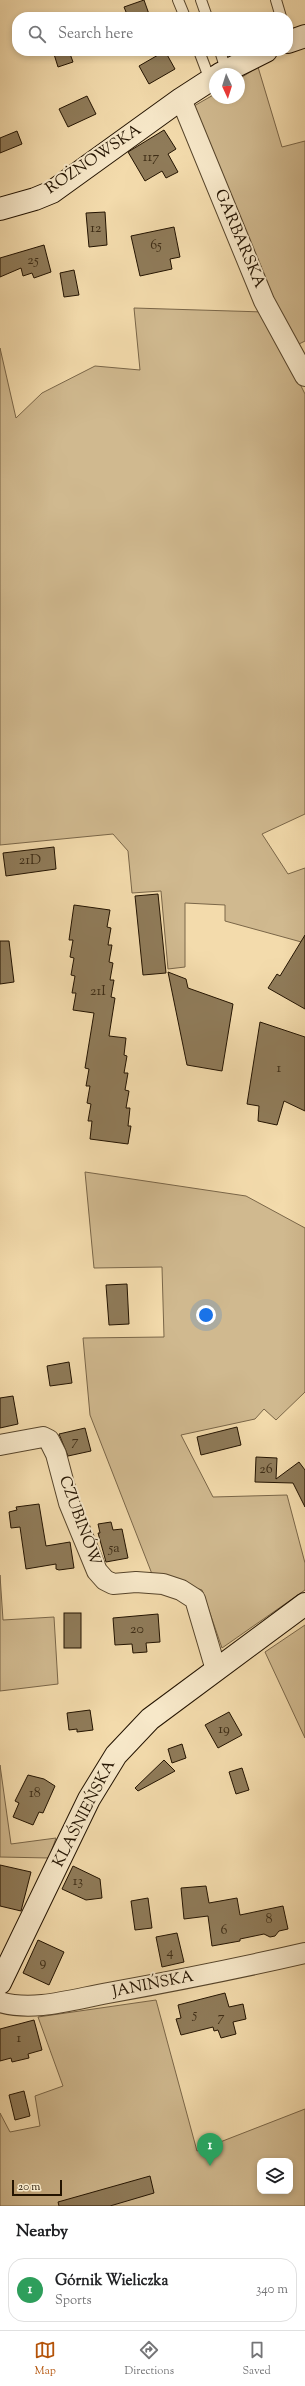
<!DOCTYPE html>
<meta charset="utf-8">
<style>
body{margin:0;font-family:"Sorts Mill Goudy",serif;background:#f6f6f6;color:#202124}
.controls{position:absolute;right:12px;bottom:12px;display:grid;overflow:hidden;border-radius:8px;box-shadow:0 2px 6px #0003}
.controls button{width:36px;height:36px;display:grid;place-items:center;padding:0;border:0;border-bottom:1px solid #e0e0e0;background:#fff;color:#202124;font:20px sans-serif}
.compass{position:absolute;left:209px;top:68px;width:36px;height:36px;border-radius:50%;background:#fff;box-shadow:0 2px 6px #0003;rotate:176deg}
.scale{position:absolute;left:12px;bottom:10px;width:50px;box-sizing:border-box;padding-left:4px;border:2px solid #231300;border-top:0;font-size:11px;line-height:14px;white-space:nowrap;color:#231300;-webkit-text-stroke:3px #f7e8c9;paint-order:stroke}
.you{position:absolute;left:206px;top:1315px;width:14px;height:14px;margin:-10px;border:3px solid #fff;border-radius:50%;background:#1a73e8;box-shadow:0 0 0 6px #1a73e833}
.badge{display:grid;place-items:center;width:26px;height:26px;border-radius:50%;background:#b45309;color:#fff;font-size:13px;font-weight:700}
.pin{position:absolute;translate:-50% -33px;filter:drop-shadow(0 1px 2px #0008)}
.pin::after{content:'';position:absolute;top:21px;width:14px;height:12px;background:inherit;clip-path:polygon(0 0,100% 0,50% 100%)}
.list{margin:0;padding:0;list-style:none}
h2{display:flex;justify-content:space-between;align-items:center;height:52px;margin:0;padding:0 16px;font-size:17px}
h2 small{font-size:13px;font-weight:400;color:#757577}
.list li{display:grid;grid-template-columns:26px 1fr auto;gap:12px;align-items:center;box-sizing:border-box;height:64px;margin:0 8px 8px;padding:0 8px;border:1px solid #e0e0e0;border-radius:16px}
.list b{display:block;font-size:15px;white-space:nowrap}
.list p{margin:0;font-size:13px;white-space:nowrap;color:#757577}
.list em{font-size:13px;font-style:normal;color:#757577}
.icon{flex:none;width:22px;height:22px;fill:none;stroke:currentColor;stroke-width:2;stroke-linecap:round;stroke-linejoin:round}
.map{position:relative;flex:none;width:305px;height:2206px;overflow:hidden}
.search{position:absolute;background:#fff;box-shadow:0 2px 6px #0003;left:12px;right:12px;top:12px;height:44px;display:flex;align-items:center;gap:10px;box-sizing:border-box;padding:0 14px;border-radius:16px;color:#757577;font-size:15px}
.sheet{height:124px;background:#fff}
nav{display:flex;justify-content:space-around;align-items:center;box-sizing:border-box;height:56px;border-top:1px solid #e0e0e0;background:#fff;font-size:11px;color:#757577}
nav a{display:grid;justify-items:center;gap:2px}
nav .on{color:#b45309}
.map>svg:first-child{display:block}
.green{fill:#d0b98f;stroke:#7a6648;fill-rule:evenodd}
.building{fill:#8f7b59;stroke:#231300}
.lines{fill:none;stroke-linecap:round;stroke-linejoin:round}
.lane-casing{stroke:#57452b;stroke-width:12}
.street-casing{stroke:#57452b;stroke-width:22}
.secondary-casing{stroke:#231300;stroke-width:24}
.lane{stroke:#f7e8c9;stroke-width:10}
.street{stroke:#f7e8c9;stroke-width:20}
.secondary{stroke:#f7e8c9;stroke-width:22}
.labels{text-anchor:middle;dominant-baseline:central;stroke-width:4;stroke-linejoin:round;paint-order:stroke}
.number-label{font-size:14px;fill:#3e2d16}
.street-label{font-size:16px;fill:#231300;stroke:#f7e8c9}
</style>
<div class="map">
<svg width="305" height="2206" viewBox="0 0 305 2206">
<rect width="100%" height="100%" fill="#f3dbac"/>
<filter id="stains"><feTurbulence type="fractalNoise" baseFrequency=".005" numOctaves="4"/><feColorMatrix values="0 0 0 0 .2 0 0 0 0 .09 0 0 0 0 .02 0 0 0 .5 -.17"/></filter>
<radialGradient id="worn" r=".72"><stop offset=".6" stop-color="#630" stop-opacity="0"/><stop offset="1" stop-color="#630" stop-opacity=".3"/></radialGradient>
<g class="green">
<polygon points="258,67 282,147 305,141 305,341 297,345 255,261 194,106 215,94 215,98 239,98 239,79"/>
<polygon points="134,308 264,312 305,394 305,814 262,834 288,874 305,868 305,943 225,921 225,905 185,903 185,967 168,969 161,891 132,893 128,851 113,834 0,845 0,348 16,418 42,393 95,366 140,370"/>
<polygon points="85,1172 246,1196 305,1228 305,1392 276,1420 264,1409 255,1419 181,1435 213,1497 287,1495 305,1563 305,1590 222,1648 202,1590 152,1574 90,1415 83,1338 164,1337 162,1267 94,1268"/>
<polygon points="0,1575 3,1620 54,1617 58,1684 0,1691"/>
<polygon points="305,1625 305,1738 265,1652"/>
<polygon points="0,1765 11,1844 56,1838 49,1858 0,1857"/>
<path d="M156,2000l41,151 108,-42v97h-305v-93l10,19 30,-6 -5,-30 28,-10 -25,-69zM260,2161h30v30h-30z"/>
</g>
<g class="building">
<polygon points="144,0 150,17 128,17 124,7"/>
<polygon points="53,51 69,51 73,62 58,67"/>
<polygon points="165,51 175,69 149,84 139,66"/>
<polygon points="87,96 96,114 68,127 59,109"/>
<polygon points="164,130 176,149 168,154 178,172 166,178 162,171 145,181 128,152"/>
<polygon points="17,131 22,144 0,153 0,138"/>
<polygon points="105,212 107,245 89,247 86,213"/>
<polygon points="174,227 180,257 170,259 172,269 140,276 131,236"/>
<polygon points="44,245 51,272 34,278 32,273 23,276 21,268 0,277 0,258"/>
<polygon points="74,270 79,295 64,297 60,273"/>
<polygon points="54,847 56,869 6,876 3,853"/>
<polygon points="158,894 166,973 143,975 135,896"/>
<polygon points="74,905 110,910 107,927 111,928 108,945 112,945 109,962 113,963 110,980 114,980 111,997 115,998 109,1036 126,1038 124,1055 127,1056 124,1073 128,1073 125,1090 129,1091 126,1108 130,1108 128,1126 131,1126 128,1144 90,1139 92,1121 88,1121 91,1104 87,1103 90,1086 86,1086 89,1069 85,1068 94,1013 73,1010 76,993 72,993 75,976 71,975 74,958 70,957 73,940 69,940"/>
<polygon points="305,935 305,1009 268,988 277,974 280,976"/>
<polygon points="0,941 9,941 14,982 0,984"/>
<polygon points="168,972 186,979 188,988 233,1004 222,1071 187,1065"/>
<polygon points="260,1022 305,1037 305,1111 284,1101 277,1125 258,1121 259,1106 247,1104"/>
<polygon points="127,1284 129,1324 109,1325 106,1285"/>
<polygon points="69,1362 72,1383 50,1386 47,1366"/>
<polygon points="13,1396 18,1424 0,1428 0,1398"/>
<polygon points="237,1427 241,1445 201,1455 197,1437"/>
<polygon points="85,1428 91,1451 68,1456 59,1434"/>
<polygon points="256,1457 277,1458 276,1479 299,1462 305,1470 305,1507 293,1483 255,1482"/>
<polygon points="39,1504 46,1546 70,1542 74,1568 59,1570 56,1569 56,1564 26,1569 20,1527 11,1528 9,1512 17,1510 16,1507"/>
<polygon points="111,1522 113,1530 122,1529 128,1558 106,1562 98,1533 100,1533 98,1524"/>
<rect x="64" y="1613" width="17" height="35"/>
<polygon points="158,1614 160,1642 146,1643 147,1652 133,1653 132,1644 115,1645 113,1618"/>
<polygon points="90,1710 93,1730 77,1732 77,1729 69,1730 67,1713"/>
<polygon points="229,1712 242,1735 218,1748 205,1725"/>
<polygon points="182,1744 186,1758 172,1763 168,1749"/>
<polygon points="164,1760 175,1771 138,1791 135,1788"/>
<polygon points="242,1768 249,1790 236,1794 229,1772"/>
<polygon points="28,1775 44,1779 55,1786 43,1813 39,1812 33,1825 13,1817 19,1803 15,1801"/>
<polygon points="0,1865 31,1872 21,1911 0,1906"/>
<polygon points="73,1866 100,1879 102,1898 86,1900 62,1889"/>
<polygon points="206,1886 209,1903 237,1898 240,1915 283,1906 288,1929 279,1931 275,1936 270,1937 264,1934 240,1939 240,1941 212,1946 208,1916 184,1919 181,1888"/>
<polygon points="148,1898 152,1928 135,1930 131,1901"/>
<polygon points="177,1933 184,1962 162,1967 156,1937"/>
<polygon points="38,1940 64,1952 49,1985 23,1973"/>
<polygon points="225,1993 229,2007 243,2004 246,2019 233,2022 236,2034 221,2038 218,2030 214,2031 213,2027 181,2035 176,2019 181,2018 178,2005"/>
<polygon points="34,2020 42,2050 28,2054 29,2058 12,2062 11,2058 0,2061 0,2029"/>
<polygon points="24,2091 30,2116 15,2120 9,2095"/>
<polygon points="150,2176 154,2193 110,2206 59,2206 58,2202"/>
</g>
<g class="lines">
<defs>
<g id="lane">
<polyline points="178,0 185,17"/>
<polyline points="201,0 207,17"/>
<polyline points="276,0 281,17"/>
<polyline points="199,51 210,80"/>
<polyline points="220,51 226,70"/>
</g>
<g id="street">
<polyline points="181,99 264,301 305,376"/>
<polyline points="0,1445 43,1437 49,1440 56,1454 69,1503 97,1571 105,1580 113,1584 136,1582 163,1584 181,1590 195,1599 216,1670"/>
<path d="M0,2002c34,10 74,-3 108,-9 66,-12 132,-25 197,-40"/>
</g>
<g id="secondary">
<polyline points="288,42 305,36"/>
<polyline points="220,74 266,51"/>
<polyline points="0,209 35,199 52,192 181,99 215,77"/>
<polyline points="0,1983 89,1799 116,1755 150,1719 305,1604"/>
</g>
</defs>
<use href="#lane" class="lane-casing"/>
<use href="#street" class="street-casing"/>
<use href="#secondary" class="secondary-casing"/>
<use href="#lane" class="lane"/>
<use href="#street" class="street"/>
<use href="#secondary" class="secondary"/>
</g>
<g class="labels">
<g class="number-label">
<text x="151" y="158">117</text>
<text x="96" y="229">12</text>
<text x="156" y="246">65</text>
<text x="33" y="261">25</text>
<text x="30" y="861">21D</text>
<text x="98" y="992">21I</text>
<text x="279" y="1069">1</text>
<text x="75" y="1442">7</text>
<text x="266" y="1470">26</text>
<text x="114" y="1549">5a</text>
<text x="137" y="1630">20</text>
<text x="224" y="1730">19</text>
<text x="35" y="1794">18</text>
<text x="78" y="1882">13</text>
<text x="269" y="1920">8</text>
<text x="224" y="1931">6</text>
<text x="170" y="1953">4</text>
<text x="43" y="1963">9</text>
<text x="195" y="2015">5</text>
<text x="221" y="2018">7</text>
<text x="19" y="2039">1</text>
</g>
<g class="street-label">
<text transform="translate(94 160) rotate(-34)">ROŻNOWSKA</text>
<text transform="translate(239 239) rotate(67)">GARBARSKA</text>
<text transform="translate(79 1521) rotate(70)">CZUBINÓW</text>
<text transform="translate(85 1814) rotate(-63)">KLAŚNIEŃSKA</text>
<text transform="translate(153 1985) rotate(-11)">JANIŃSKA</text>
</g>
</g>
<rect width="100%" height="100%" filter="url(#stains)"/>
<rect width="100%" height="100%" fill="url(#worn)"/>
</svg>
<div class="controls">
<button><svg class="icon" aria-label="layers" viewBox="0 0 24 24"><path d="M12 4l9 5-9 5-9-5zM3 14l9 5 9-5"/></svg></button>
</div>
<svg class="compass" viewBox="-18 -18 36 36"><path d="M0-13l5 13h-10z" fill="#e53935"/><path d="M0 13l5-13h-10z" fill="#757577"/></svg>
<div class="scale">20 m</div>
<div class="you"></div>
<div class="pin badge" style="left:210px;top:2166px;background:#2e9e5b">1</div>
<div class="search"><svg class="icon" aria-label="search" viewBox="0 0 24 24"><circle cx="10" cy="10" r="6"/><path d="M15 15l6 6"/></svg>Search here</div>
</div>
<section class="sheet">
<h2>Nearby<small></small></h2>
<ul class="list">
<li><span class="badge" style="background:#2e9e5b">1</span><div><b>Górnik Wieliczka</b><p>Sports</p></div><em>340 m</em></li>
</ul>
</section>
<nav>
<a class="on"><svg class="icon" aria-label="map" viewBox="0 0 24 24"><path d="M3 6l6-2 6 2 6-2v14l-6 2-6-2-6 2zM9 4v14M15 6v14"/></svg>Map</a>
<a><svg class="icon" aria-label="directions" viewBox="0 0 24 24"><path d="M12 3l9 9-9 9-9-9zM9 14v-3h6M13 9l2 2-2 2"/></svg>Directions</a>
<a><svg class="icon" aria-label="saved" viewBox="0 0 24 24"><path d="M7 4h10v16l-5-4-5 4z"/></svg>Saved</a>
</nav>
